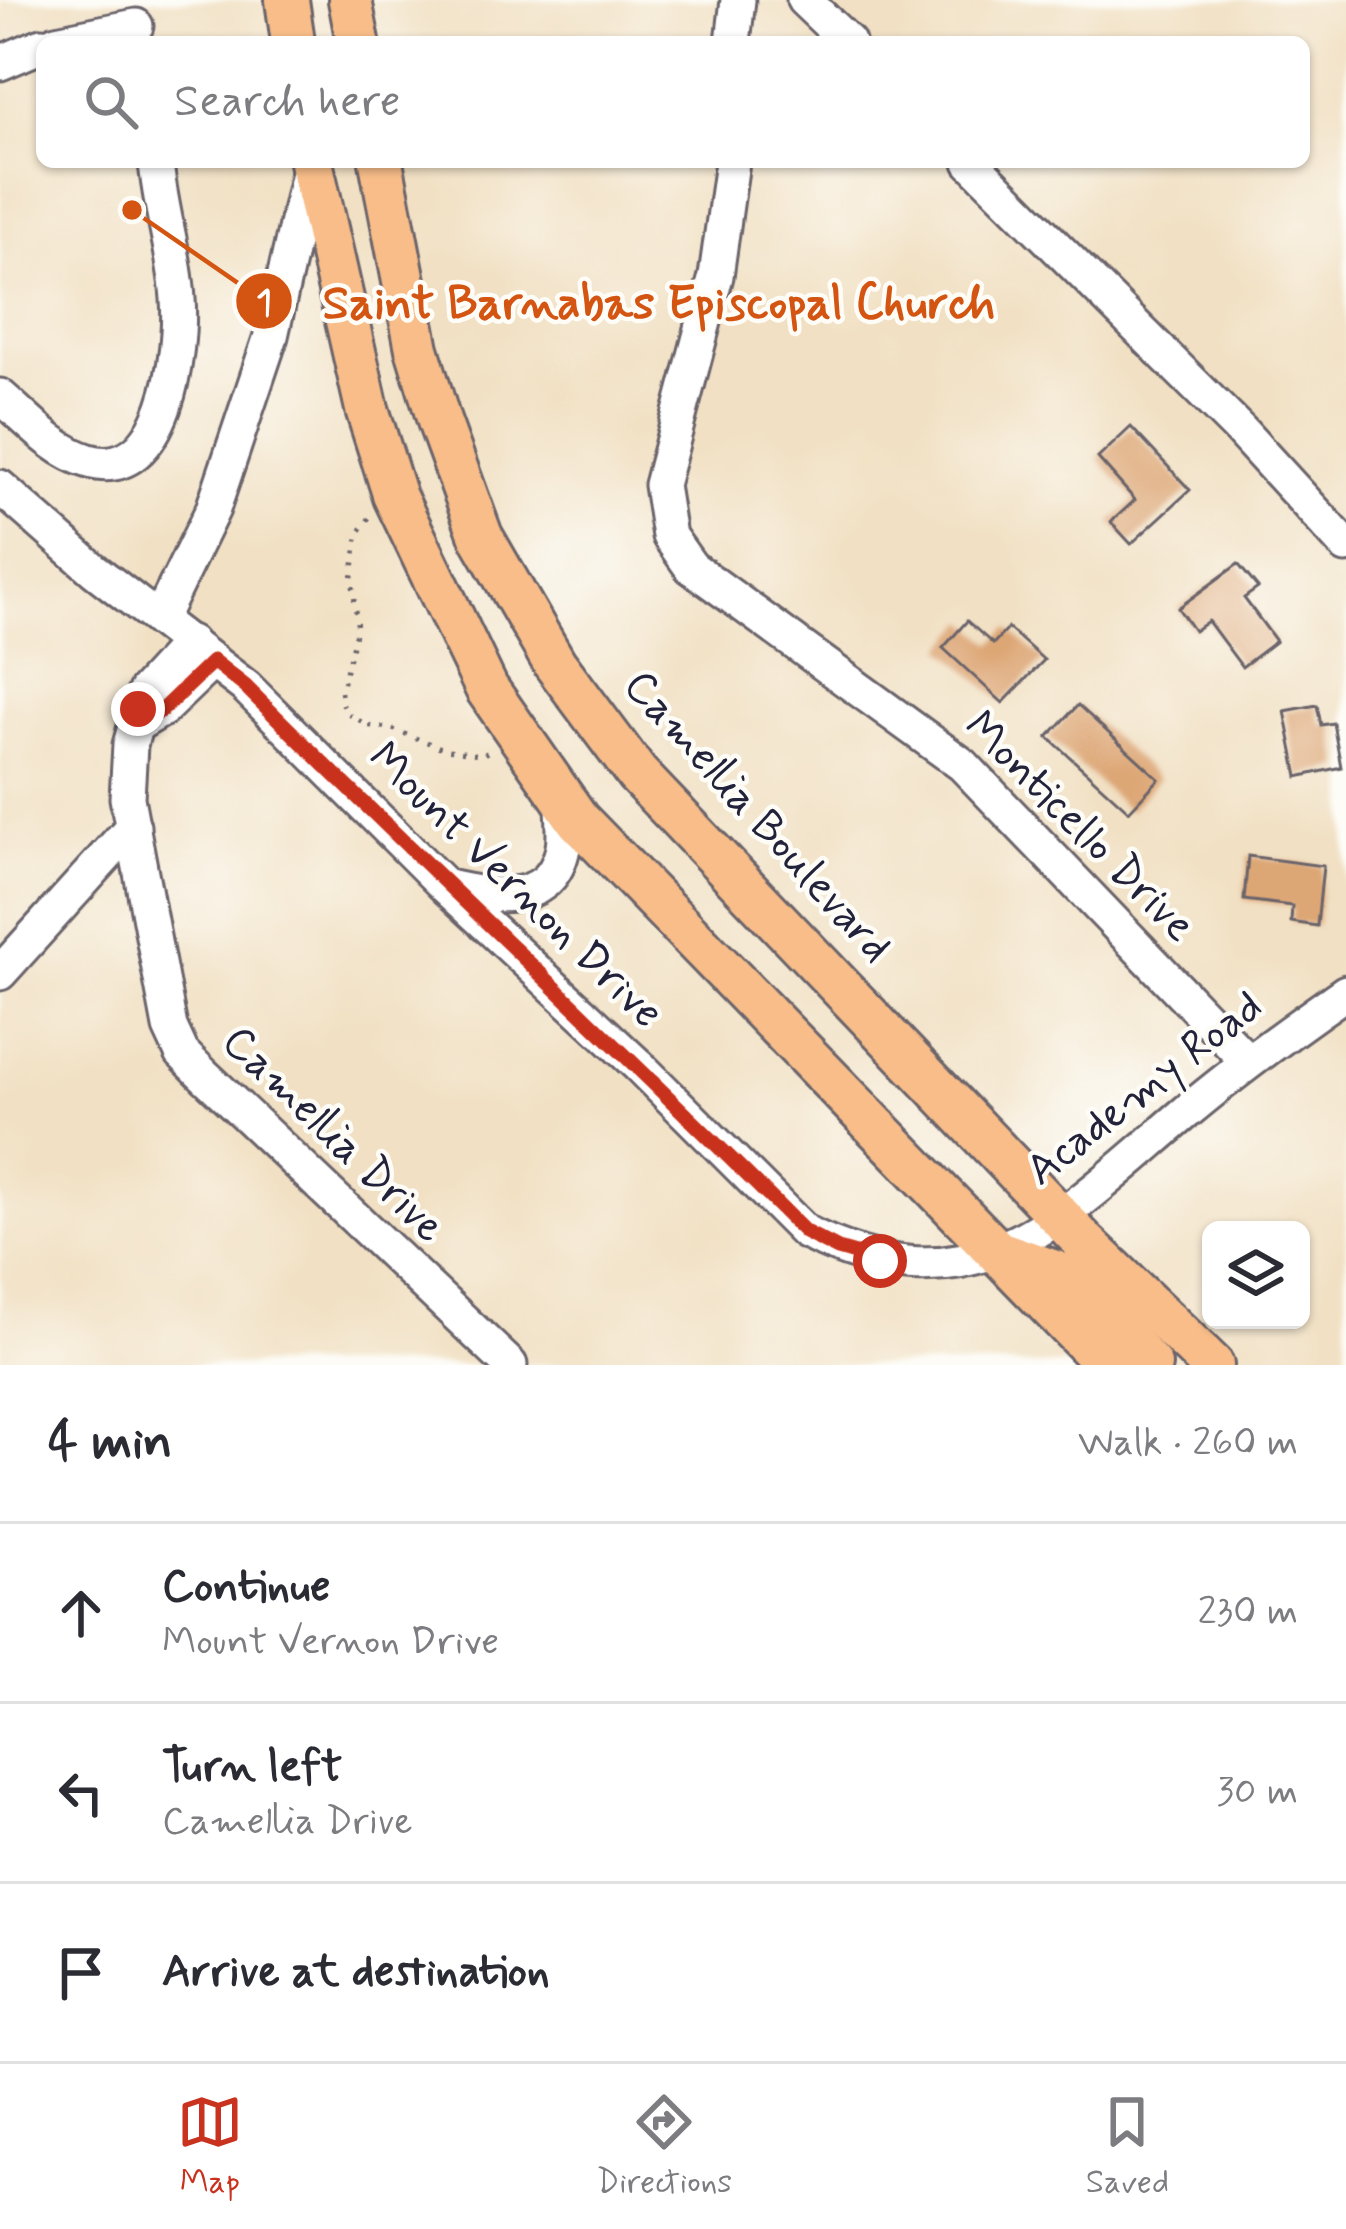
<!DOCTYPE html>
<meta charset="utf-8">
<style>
body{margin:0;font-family:Mynerve,sans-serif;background:#f2f2f3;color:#2b2b33}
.controls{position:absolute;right:36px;bottom:36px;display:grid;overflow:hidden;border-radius:18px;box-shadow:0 3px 9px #0004}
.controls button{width:108px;height:108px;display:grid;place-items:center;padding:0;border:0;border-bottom:3px solid #e1e1e2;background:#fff;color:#2b2b33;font:60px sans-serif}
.stop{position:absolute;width:36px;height:36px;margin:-27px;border:9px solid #c8321e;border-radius:50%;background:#fff}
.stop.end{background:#c8321e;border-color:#fff;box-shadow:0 3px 12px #0008}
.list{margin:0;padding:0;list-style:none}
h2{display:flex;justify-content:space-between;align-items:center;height:156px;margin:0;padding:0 48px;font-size:51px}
h2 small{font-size:39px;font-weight:400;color:#7c7c81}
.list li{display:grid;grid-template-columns:78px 1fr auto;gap:36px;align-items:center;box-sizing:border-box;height:180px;padding:0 48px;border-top:3px solid #e1e1e2}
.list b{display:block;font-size:45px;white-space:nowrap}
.list p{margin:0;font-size:39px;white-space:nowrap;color:#7c7c81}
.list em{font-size:39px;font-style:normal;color:#7c7c81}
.icon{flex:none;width:66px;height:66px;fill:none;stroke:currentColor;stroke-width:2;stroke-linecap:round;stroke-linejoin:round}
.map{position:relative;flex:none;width:1346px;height:1365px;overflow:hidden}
.search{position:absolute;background:#fff;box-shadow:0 3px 9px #0004;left:36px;right:36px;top:36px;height:132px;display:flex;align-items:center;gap:30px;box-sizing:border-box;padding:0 42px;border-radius:18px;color:#7c7c81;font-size:45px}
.sheet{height:696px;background:#fff}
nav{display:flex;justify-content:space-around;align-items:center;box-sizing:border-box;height:168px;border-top:3px solid #e1e1e2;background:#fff;font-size:33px;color:#7c7c81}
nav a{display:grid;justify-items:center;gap:6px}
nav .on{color:#c8321e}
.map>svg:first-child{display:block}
.building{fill:#dda675}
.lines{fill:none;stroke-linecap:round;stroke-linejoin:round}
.minor-casing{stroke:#6a646b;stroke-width:39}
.major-casing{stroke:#6a646b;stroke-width:48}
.path{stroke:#6a646b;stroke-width:4.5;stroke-dasharray:3 9;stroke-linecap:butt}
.minor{stroke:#fff;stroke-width:33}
.major{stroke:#f8bd89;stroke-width:42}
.route{stroke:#c8321e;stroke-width:15}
.labels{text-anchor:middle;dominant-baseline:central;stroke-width:9;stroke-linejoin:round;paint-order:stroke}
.street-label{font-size:45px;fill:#22223b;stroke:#fdfcf7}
.leader{fill:none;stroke:#d45411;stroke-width:4.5}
.callout-dot{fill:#d45411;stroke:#fdfcf7;stroke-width:4.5}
.mark-label{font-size:36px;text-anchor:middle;font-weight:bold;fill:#fff}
.callout-label{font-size:48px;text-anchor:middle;font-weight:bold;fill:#d45411;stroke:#fdfcf7;stroke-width:9;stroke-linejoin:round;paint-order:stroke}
</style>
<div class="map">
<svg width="1346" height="1365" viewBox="0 0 1346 1365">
<rect width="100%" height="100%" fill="#fdfcf7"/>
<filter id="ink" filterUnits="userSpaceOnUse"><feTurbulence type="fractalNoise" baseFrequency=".00833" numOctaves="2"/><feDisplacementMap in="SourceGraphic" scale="24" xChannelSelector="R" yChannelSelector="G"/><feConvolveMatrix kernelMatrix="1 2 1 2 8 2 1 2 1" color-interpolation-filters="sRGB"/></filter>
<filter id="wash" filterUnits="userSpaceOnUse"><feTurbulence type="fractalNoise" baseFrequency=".004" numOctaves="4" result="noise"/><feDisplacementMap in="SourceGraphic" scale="48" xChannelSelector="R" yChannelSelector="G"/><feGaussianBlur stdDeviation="2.7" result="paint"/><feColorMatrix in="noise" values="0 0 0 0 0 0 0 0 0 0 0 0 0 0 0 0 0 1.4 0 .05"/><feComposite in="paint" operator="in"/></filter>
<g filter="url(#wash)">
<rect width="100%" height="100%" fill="#f1e0c3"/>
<g id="blocks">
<g class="building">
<polygon points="1131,427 1190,490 1131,544 1111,522 1135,500 1098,458"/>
<polygon points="1238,564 1258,588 1244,598 1276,641 1242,667 1208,621 1194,631 1178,608"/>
<polygon points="967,621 993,644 1008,628 1044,660 1003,703 943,648"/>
<polygon points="1078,705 1159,779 1129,811 1048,737"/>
<polygon points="1317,705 1321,725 1333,723 1341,767 1298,777 1285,711"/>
<polygon points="1248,856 1323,866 1317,926 1291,922 1292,906 1244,900"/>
</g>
</g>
</g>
<g filter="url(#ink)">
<use href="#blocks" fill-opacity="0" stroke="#6a646b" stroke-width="3"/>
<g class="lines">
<defs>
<g id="minor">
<polyline points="804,0 848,42"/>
<polyline points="56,42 136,26"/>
<polyline points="733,42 738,0"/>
<polyline points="0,63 42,45"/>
<polyline points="732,162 716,276 661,485 669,536 691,567 963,765 1247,1061"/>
<polyline points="971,162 1240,430 1346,546"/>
<path d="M0,396c27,23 54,55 89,65 77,23 93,-113 89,-162 -3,-46 -18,-91 -22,-137"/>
<path d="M0,487l94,83 152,117 200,200 193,179 166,166c171,84 255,-13 379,-118 52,-44 106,-83 162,-122"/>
<polyline points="159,620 213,509 271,336 310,164"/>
<polyline points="190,642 145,691 130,745 127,798 170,1027 182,1053 204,1075 510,1365"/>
<polyline points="138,724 163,709 213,661"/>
<path d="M448,887c41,9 100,21 114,-35 4,-14 1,-34 1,-48"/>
<polyline points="0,973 133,826"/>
</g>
<g id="major">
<polyline points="287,0 293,42"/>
<polyline points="350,0 358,42"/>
<polyline points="311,162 367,409 395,497 487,689 578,820 1107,1365"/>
<polyline points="381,162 417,349 439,421 481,536 555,664 637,774 1084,1242 1212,1365"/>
<polyline points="1004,1254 1069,1277 1150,1365"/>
</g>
</defs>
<use href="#minor" class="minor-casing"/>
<use href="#major" class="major-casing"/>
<polyline class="path" points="369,518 358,534 352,578 357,626 341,691 342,703 348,714 369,726 389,728 445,749 483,755 489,751"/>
<use href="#minor" class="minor"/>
<use href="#major" class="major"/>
</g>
</g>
<g class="lines" filter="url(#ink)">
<path class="route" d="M138,709v15l25,-15 50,-48 33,26c184,184 375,361 559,545l33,17 42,12"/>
</g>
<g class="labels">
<g class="street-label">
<text transform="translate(757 817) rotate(48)">Camellia Boulevard</text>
<text transform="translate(1079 827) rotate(45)">Monticello Drive</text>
<text transform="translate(515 886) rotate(44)">Mount Vernon Drive</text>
<text transform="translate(1145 1089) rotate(-38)">Academy Road</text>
<text transform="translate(333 1135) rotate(44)">Camellia Drive</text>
</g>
</g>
<path class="leader" d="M132 210L264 301"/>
<g class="callout-dot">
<circle cx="132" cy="210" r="12"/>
<circle cx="264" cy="301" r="30"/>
</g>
<g class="mark-label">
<text x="264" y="314">1</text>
</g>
<g class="callout-label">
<text x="659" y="318">Saint Barnabas Episcopal Church</text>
</g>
</svg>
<div class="controls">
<button><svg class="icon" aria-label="layers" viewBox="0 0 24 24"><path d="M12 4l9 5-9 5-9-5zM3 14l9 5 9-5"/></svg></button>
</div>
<div class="stop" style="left:880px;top:1261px"></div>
<div class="stop end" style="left:138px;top:709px"></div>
<div class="search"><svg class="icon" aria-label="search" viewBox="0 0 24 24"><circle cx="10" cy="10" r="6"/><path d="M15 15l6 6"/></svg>Search here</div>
</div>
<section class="sheet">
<h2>4 min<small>Walk · 260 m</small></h2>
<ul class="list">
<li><svg class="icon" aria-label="ahead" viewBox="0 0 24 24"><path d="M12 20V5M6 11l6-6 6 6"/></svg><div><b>Continue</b><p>Mount Vernon Drive</p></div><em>230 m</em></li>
<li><svg class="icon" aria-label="left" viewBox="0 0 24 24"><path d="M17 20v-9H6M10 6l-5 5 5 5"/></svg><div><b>Turn left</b><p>Camellia Drive</p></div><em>30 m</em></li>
<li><svg class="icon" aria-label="arrive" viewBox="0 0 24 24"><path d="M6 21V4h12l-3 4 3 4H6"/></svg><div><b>Arrive at destination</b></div></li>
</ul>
</section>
<nav>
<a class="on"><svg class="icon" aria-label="map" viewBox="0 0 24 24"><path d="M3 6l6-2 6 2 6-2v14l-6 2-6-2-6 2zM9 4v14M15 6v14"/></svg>Map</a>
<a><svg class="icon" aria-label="directions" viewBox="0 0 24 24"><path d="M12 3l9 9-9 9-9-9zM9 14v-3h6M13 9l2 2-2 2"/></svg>Directions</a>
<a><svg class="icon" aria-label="saved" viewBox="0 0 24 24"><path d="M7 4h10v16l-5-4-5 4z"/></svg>Saved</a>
</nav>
